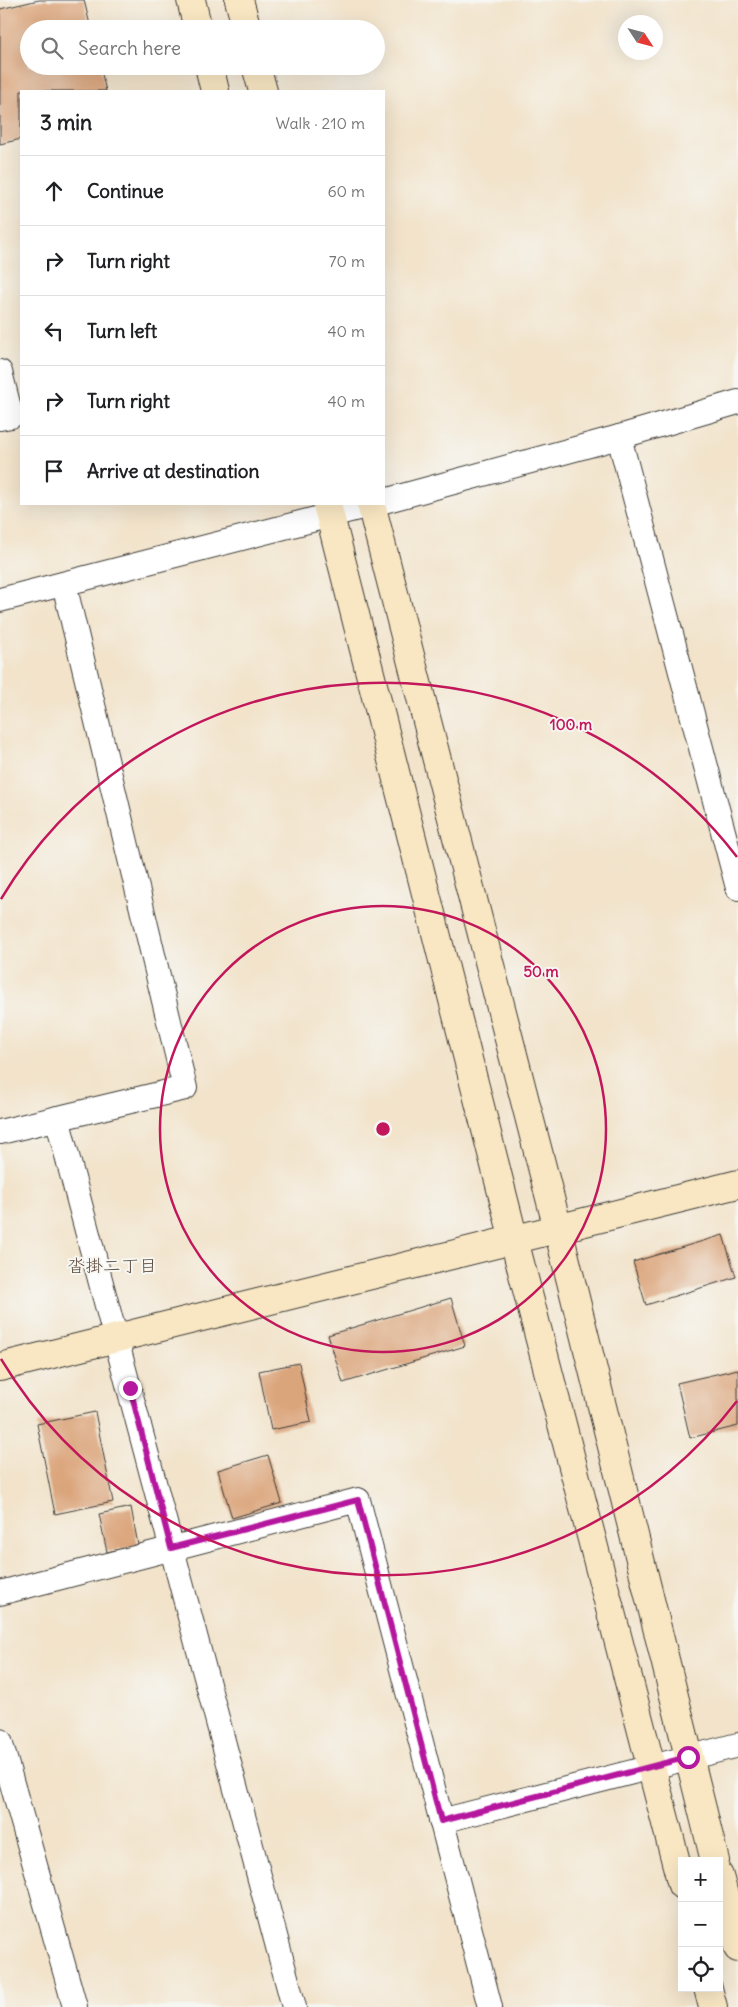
<!DOCTYPE html>
<meta charset="utf-8">
<style>
body{margin:0;font-family:Delius,"Klee One",sans-serif;background:#f2f2f2;color:#202124}
.controls{position:absolute;right:15px;bottom:15px;display:grid;overflow:hidden;border-radius:0px;box-shadow:0 5px 20px #0002}
.controls button{width:45px;height:45px;display:grid;place-items:center;padding:0;border:0;border-bottom:1px solid #e0e0e0;background:#fff;color:#202124;font:25px sans-serif}
.compass{position:absolute;left:618px;top:15px;width:45px;height:45px;border-radius:50%;background:#fff;box-shadow:0 5px 20px #0002;rotate:126deg}
.stop{position:absolute;width:15px;height:15px;margin:-11px;border:4px solid #b5179e;border-radius:50%;background:#fff}
.stop.end{background:#b5179e;border-color:#fff;box-shadow:0 1px 5px #0008}
.list{margin:0;padding:0;list-style:none}
h2{display:flex;justify-content:space-between;align-items:center;height:65px;margin:0;padding:0 20px;font-size:21px}
h2 small{font-size:16px;font-weight:400;color:#757577}
.list li{display:grid;grid-template-columns:32px 1fr auto;gap:15px;align-items:center;box-sizing:border-box;height:70px;padding:0 20px;border-top:1px solid #e0e0e0}
.list b{display:block;font-size:19px;white-space:nowrap}
.list em{font-size:16px;font-style:normal;color:#757577}
.icon{flex:none;width:28px;height:28px;fill:none;stroke:currentColor;stroke-width:2;stroke-linecap:round;stroke-linejoin:round}
.map{position:relative;flex:none;width:738px;height:2007px;overflow:hidden}
.search{position:absolute;background:#fff;box-shadow:0 5px 20px #0002;left:20px;top:20px;width:365px;height:55px;display:flex;align-items:center;gap:12px;box-sizing:border-box;padding:0 18px;border-radius:28px;color:#757577;font-size:19px}
.panel{position:absolute;background:#fff;box-shadow:0 5px 20px #0002;left:20px;top:90px;width:365px;height:415px;border-radius:0px}
.map>svg:first-child{display:block}
.building{fill:#dba57b}
.lines{fill:none;stroke-linecap:round;stroke-linejoin:round}
.street-casing{stroke:#3c3a36;stroke-width:26}
.secondary-casing{stroke:#3c3a36;stroke-width:30}
.street{stroke:#fff;stroke-width:24}
.secondary{stroke:#f9e7c3;stroke-width:28}
.route{stroke:#b5179e;stroke-width:6}
.ring{fill:none;stroke:#c2185b;stroke-width:2.5}
.labels{text-anchor:middle;dominant-baseline:central;stroke-width:4;stroke-linejoin:round;paint-order:stroke}
.neighbourhood-label{font-size:18px;fill:#5f4c3d;stroke:#f6f6f2}
.centre{fill:#c2185b;stroke:#f6f6f2;stroke-width:2.5}
.ring-label{font-size:15px;text-anchor:middle;font-weight:bold;fill:#c2185b;stroke:#f6f6f2;stroke-width:4;stroke-linejoin:round;paint-order:stroke}
</style>
<div class="map">
<svg width="738" height="2007" viewBox="0 0 738 2007">
<rect width="100%" height="100%" fill="#f6f6f2"/>
<filter id="ink" filterUnits="userSpaceOnUse"><feTurbulence type="fractalNoise" baseFrequency=".02" numOctaves="2"/><feDisplacementMap in="SourceGraphic" scale="10" xChannelSelector="R" yChannelSelector="G"/><feConvolveMatrix kernelMatrix="1 2 1 2 8 2 1 2 1" color-interpolation-filters="sRGB"/></filter>
<filter id="wash" filterUnits="userSpaceOnUse"><feTurbulence type="fractalNoise" baseFrequency=".0096" numOctaves="4" result="noise"/><feDisplacementMap in="SourceGraphic" scale="20" xChannelSelector="R" yChannelSelector="G"/><feGaussianBlur stdDeviation="1.12" result="paint"/><feColorMatrix in="noise" values="0 0 0 0 0 0 0 0 0 0 0 0 0 0 0 0 0 1.4 0 .05"/><feComposite in="paint" operator="in"/></filter>
<g filter="url(#wash)">
<rect width="100%" height="100%" fill="#f2e3ca"/>
<g id="blocks">
<g class="building">
<polygon points="39,0 84,0 91,29 29,29 29,66 100,66 106,91 21,91 21,139 0,144 0,9"/>
<polygon points="723,1235 736,1277 646,1305 633,1262"/>
<polygon points="451,1298 465,1346 343,1383 328,1335"/>
<polygon points="299,1363 311,1422 271,1430 259,1371"/>
<polygon points="738,1369 738,1426 690,1438 677,1383"/>
<polygon points="95,1412 113,1502 55,1514 37,1424"/>
<polygon points="268,1455 282,1503 232,1518 218,1470"/>
<polygon points="131,1507 138,1545 107,1552 99,1514"/>
</g>
</g>
</g>
<g filter="url(#ink)">
<use href="#blocks" fill-opacity="0" stroke="#3c3a36" stroke-width="1"/>
<g class="lines">
<defs>
<g id="street">
<polyline points="0,372 11,416 0,418"/>
<polyline points="619,437 738,888"/>
<polyline points="384,501 619,437 738,402"/>
<polyline points="0,600 374,504"/>
<polyline points="57,1118 294,2007"/>
<polyline points="0,1132 185,1088 64,584"/>
<polyline points="0,1593 358,1500 490,2007"/>
<polyline points="0,1741 75,2007"/>
<polyline points="441,1821 738,1745"/>
</g>
<g id="secondary">
<polyline points="191,0 198,29"/>
<polyline points="239,0 247,29"/>
<polyline points="209,66 215,91"/>
<polyline points="256,66 263,91"/>
<polyline points="327,504 514,1240 682,1885"/>
<polyline points="371,504 558,1229 715,1861"/>
<polyline points="0,1367 738,1184"/>
<polyline points="719,1876 738,1948"/>
<polyline points="708,1988 713,2007"/>
</g>
</defs>
<use href="#street" class="street-casing"/>
<use href="#secondary" class="secondary-casing"/>
<use href="#street" class="street"/>
<use href="#secondary" class="secondary"/>
</g>
</g>
<g class="lines" filter="url(#ink)">
<polyline class="route" points="130,1388 171,1548 358,1500 441,1821 688,1757"/>
</g>
<g class="ring">
<circle cx="383" cy="1129" r="223"/>
<path d="M737 1401A446 446 0 0 1 1 1359M1 899A446 446 0 0 1 737 857"/>
</g>
<g class="labels">
<g class="neighbourhood-label">
<text x="112" y="1265">沓掛二丁目</text>
</g>
</g>
<circle cx="383" cy="1129" r="8" class="centre"/>
<g class="ring-label">
<text x="571" y="730">100 m</text>
<text x="541" y="977">50 m</text>
</g>
</svg>
<div class="controls">
<button>+</button>
<button>−</button>
<button><svg class="icon" aria-label="locate" viewBox="0 0 24 24"><circle cx="12" cy="12" r="6"/><path d="M12 2v4M12 18v4M2 12h4M18 12h4"/></svg></button>
</div>
<svg class="compass" viewBox="-18 -18 36 36"><path d="M0-13l5 13h-10z" fill="#e53935"/><path d="M0 13l5-13h-10z" fill="#757577"/></svg>
<div class="stop" style="left:688px;top:1757px"></div>
<div class="stop end" style="left:130px;top:1388px"></div>
<div class="search"><svg class="icon" aria-label="search" viewBox="0 0 24 24"><circle cx="10" cy="10" r="6"/><path d="M15 15l6 6"/></svg>Search here</div>
<section class="panel">
<h2>3 min<small>Walk · 210 m</small></h2>
<ul class="list">
<li><svg class="icon" aria-label="ahead" viewBox="0 0 24 24"><path d="M12 20V5M6 11l6-6 6 6"/></svg><div><b>Continue</b></div><em>60 m</em></li>
<li><svg class="icon" aria-label="right" viewBox="0 0 24 24"><path d="M7 20v-9h11M14 6l5 5-5 5"/></svg><div><b>Turn right</b></div><em>70 m</em></li>
<li><svg class="icon" aria-label="left" viewBox="0 0 24 24"><path d="M17 20v-9H6M10 6l-5 5 5 5"/></svg><div><b>Turn left</b></div><em>40 m</em></li>
<li><svg class="icon" aria-label="right" viewBox="0 0 24 24"><path d="M7 20v-9h11M14 6l5 5-5 5"/></svg><div><b>Turn right</b></div><em>40 m</em></li>
<li><svg class="icon" aria-label="arrive" viewBox="0 0 24 24"><path d="M6 21V4h12l-3 4 3 4H6"/></svg><div><b>Arrive at destination</b></div></li>
</ul>
</section>
</div>
